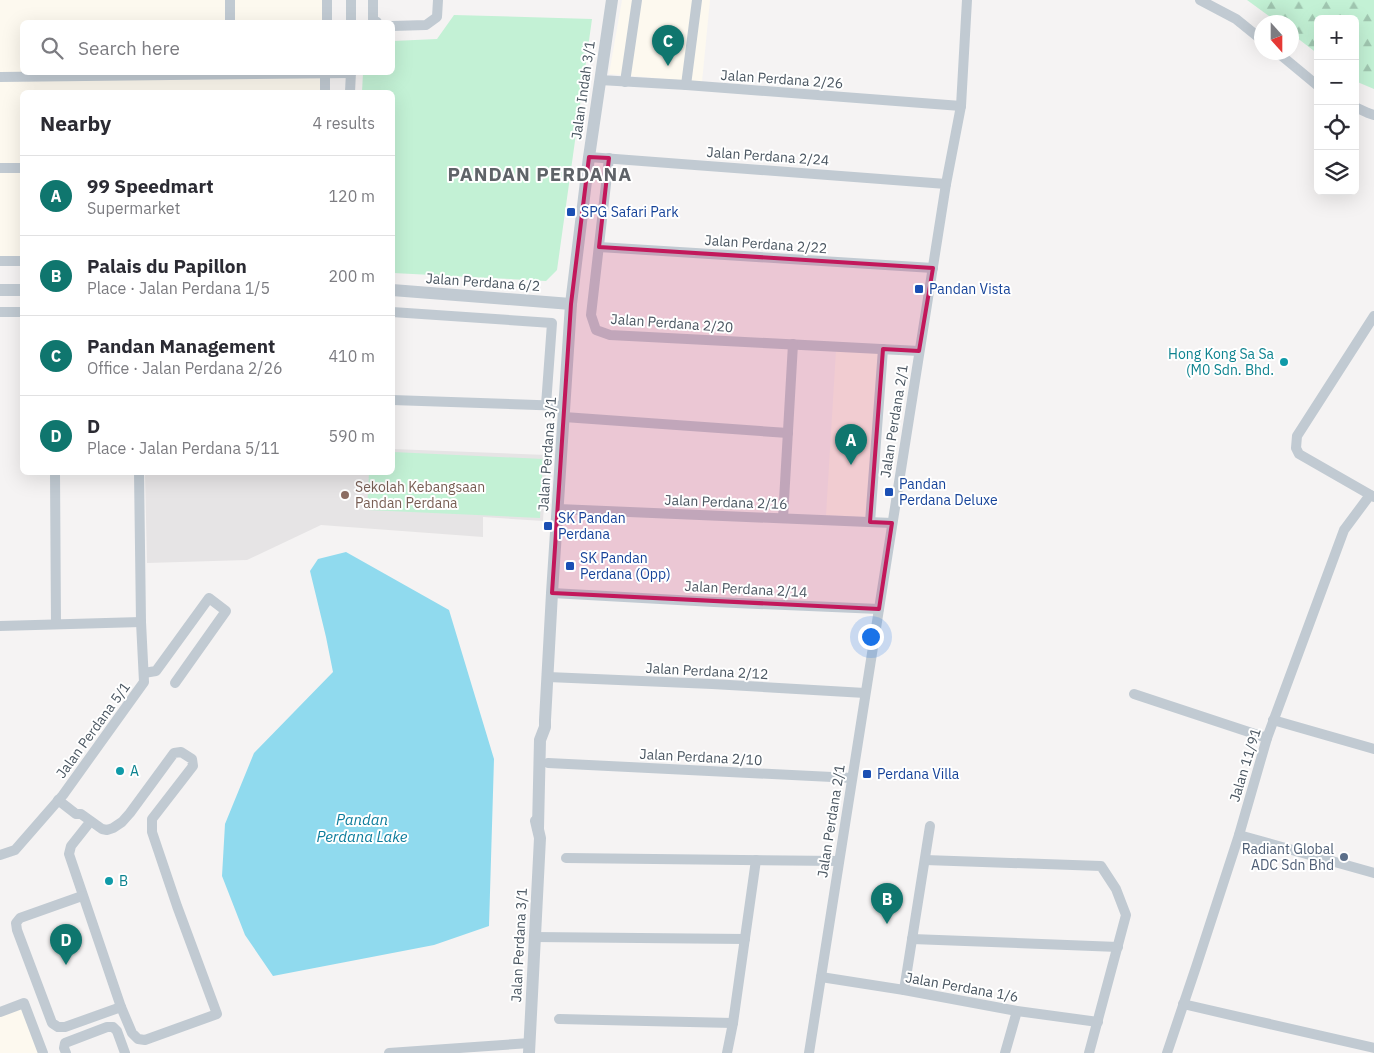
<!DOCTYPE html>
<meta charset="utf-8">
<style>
body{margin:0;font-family:"IBM Plex Sans",sans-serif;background:#f2f2f3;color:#2b2b33}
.controls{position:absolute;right:15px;top:15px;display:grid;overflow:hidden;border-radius:8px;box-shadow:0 5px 20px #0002}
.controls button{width:45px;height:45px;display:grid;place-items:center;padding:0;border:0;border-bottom:1px solid #e1e1e2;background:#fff;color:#2b2b33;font:25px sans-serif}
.compass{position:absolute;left:1254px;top:15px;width:45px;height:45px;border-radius:50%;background:#fff;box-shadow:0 5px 20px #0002;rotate:159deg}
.you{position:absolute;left:870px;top:636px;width:18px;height:18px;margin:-12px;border:4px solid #fff;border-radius:50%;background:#1a73e8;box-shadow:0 0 0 8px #1a73e833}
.badge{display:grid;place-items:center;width:32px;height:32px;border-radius:50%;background:#0f766e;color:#fff;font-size:16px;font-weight:700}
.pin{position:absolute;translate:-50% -41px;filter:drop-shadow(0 1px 2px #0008)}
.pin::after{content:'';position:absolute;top:26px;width:18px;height:15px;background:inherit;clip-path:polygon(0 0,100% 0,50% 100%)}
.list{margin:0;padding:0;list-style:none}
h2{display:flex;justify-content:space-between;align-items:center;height:65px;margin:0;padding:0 20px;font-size:21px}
h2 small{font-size:16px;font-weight:400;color:#7c7c81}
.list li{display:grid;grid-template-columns:32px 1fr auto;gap:15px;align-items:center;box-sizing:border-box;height:80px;padding:0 20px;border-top:1px solid #e1e1e2}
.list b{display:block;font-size:19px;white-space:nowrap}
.list p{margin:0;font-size:16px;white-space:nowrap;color:#7c7c81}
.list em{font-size:16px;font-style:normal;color:#7c7c81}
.icon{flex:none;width:28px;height:28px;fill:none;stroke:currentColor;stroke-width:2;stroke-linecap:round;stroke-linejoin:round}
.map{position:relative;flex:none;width:1374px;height:1053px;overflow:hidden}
.search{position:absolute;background:#fff;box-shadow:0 5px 20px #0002;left:20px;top:20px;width:375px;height:55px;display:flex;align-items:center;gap:12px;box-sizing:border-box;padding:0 18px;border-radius:8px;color:#7c7c81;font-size:19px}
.panel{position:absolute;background:#fff;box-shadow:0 5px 20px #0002;left:20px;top:90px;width:375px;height:385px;border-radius:8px}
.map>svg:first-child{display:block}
.commercial{fill:#fdf9ef}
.education{fill:#e6e4e5}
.forest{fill:url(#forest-firs)}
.pitch{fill:#c3f1d5}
.water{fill:#90daee}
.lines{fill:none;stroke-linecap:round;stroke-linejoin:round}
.minor{stroke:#c1cad2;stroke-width:10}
.tertiary{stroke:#c1cad2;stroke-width:12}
.marked{fill:#c2185b;fill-opacity:0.2;stroke:#c2185b;stroke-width:4;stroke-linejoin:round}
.transit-dot{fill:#1a4fb4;stroke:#fff;stroke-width:2}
.culture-dot{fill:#0f9aa8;stroke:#fff;stroke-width:2}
.education-dot{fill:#8d6e63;stroke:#fff;stroke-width:2}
.service-dot{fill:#5c6f8a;stroke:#fff;stroke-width:2}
.labels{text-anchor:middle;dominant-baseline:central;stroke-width:4;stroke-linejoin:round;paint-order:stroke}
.street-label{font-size:14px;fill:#4a5661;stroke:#fff}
.transit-label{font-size:14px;fill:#164399;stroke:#fff;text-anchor:start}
.culture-label{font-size:14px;fill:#0d838f;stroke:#fff;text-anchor:start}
.education-label{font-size:14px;fill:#785e54;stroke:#fff;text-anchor:start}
.service-label{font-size:14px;fill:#4e5e75;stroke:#fff;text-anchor:end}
.water-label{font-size:15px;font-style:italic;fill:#0c7c9b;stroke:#fff}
.district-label{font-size:19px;font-weight:bold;letter-spacing:1px;fill:#5f6368;stroke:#fff}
</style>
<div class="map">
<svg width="1374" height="1053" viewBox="0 0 1374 1053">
<defs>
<pattern id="forest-firs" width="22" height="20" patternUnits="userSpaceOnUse" patternTransform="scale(1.25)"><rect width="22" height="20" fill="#c3f1d5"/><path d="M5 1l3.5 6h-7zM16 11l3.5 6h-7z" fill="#a0c6b0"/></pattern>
</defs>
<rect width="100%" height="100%" fill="#f5f3f3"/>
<g class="commercial">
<polygon points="0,0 324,0 324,22 22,22 22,72 323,73 323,92 22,92 22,259 0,259"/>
<polygon points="622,0 710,0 702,82 609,74"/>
<polygon points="836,350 879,353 866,517 826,515"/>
<polygon points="22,1008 39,1053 0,1053 0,1016"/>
</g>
<polygon class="education" points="393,449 547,455 543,521 483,517 483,537 321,525 247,560 147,563 145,473 392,472"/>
<polygon class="forest" points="1247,0 1374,0 1374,89 1355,81 1355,19 1318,19 1318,54 1292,34 1292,22 1277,22"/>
<g class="pitch">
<polygon points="454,15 592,19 557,270 546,281 393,273 392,92 362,92 363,73 392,72 393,41 437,39"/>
<polygon points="393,452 543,459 540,518 367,510 369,473 392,472"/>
</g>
<polygon class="water" points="346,552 449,610 494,759 489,926 434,945 273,976 245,935 222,876 225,824 254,753 333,672 326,637 310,571 318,559"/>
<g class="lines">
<g class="minor">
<polyline points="230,0 230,22"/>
<polyline points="373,0 373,20 377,22"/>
<polyline points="1200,0 1236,19 1262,40"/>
<polyline points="327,22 327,0"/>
<polyline points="351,22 351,0"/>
<polyline points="392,26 426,25 437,17 438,0"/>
<polyline points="1277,52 1318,86"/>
<polyline points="0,77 351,73"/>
<polyline points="600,80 686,85 961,106"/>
<polyline points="625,82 637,0"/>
<polyline points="686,85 697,0"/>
<polyline points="325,92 325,72"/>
<polyline points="350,92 351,72"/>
<polyline points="1355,107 1368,113 1374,115"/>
<polyline points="589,157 946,184"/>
<polyline points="609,158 591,315 596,330 610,335 919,351"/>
<polyline points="0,168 22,168"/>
<polyline points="599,247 933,268"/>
<polyline points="0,261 22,261"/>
<polyline points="0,312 22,312"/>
<polyline points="392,312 552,323 546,405"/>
<polyline points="1374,316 1297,436 1296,448 1299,454 1374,497"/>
<polyline points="392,400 565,406"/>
<polyline points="564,417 788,433"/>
<polyline points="55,472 56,624"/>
<polyline points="558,509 892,523"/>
<polyline points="783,518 793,344"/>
<polyline points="870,522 883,349"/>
<polyline points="552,593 714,602 879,609"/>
<polyline points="0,626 141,622"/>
<polyline points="144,673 156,671 209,598 226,611 175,683"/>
<polyline points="548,677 712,684 865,693"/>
<polyline points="1134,694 1267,738"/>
<polyline points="1273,720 1374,749"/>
<polyline points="548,763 852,778"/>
<polyline points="58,800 76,814 81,814 102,829 107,830 113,828 122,822 130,813 174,753 181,752 192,759 193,766 152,819 152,832 177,906 217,1014 145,1040 138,1039 132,1033 121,1007 69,854 71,846 90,822"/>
<polyline points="1239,835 1374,873"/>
<polyline points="0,855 15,850 63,795 144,682 141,622 139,472"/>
<polyline points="566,858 839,861"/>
<polyline points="925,860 1101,866 1116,889 1126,915 1089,1053"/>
<polyline points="82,896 20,918 16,923 17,930 52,1023 58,1027 65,1027 121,1007"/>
<polyline points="534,937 745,939"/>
<polyline points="912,939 1118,947"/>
<polyline points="821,977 904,990 1017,1011 1098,1022"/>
<polyline points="904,990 930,826"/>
<polyline points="1183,1004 1374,1048"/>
<polyline points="0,1012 24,1003 43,1053"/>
<polyline points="559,1019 733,1023"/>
<polyline points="66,1053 64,1048 65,1043 107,1027 113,1027 117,1031 125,1053"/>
<polyline points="389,1053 530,1043"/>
<polyline points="727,1053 733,1023 756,860"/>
<polyline points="809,1053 946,184 961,106 967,0"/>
<polyline points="1005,1053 1017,1011"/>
<polyline points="1167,1053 1196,967 1239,835 1267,738 1344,530 1370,495"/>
</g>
<g class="tertiary">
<polyline points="0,290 22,290"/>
<polyline points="392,290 571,304"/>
<polyline points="538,828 540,740 545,727 545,720 552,593 571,304 589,157 612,0"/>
<polyline points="529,1053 540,838 536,821"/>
</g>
</g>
<path class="marked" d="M589,157l20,1 -10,89 334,21 -14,83 -36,-2 -13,173 22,1 -13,86 -327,-16 19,-289z"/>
<g class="transit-dot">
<rect x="566" y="207" width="10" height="10" rx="2.5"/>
<rect x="914" y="284" width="10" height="10" rx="2.5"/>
<rect x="884" y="487" width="10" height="10" rx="2.5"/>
<rect x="543" y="521" width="10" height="10" rx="2.5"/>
<rect x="565" y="561" width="10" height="10" rx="2.5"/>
<rect x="862" y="769" width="10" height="10" rx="2.5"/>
</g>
<g class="culture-dot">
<circle cx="1284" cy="362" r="5"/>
<circle cx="120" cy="771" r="5"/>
<circle cx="109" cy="881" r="5"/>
</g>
<circle class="education-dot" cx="345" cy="495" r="5"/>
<circle class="service-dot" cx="1344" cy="857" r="5"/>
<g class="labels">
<g class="street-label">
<text transform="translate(782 79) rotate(4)">Jalan Perdana 2/26</text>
<text transform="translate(583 90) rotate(-82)">Jalan Indah 3/1</text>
<text transform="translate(768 156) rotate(4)">Jalan Perdana 2/24</text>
<text transform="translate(766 244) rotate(4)">Jalan Perdana 2/22</text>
<text transform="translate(483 282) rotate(4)">Jalan Perdana 6/2</text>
<text transform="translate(672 323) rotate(4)">Jalan Perdana 2/20</text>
<text transform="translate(894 421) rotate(-81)">Jalan Perdana 2/1</text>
<text transform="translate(547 454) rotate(-86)">Jalan Perdana 3/1</text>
<text transform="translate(726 502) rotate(2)">Jalan Perdana 2/16</text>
<text transform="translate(746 589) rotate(3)">Jalan Perdana 2/14</text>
<text transform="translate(707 671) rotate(3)">Jalan Perdana 2/12</text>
<text transform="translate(93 730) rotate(-54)">Jalan Perdana 5/1</text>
<text transform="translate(701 757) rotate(3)">Jalan Perdana 2/10</text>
<text transform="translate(1245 765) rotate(-73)">Jalan 11/91</text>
<text transform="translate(831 821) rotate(-81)">Jalan Perdana 2/1</text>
<text transform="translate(519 945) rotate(-87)">Jalan Perdana 3/1</text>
<text transform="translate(962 987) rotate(10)">Jalan Perdana 1/6</text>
</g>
<g class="transit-label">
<text x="581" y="212">SPG Safari Park</text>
<text x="929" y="289">Pandan Vista</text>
<text x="899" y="484">Pandan<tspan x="899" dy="16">Perdana Deluxe</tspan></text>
<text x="558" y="518">SK Pandan<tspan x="558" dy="16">Perdana</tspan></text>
<text x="580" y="558">SK Pandan<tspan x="580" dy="16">Perdana (Opp)</tspan></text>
<text x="877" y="774">Perdana Villa</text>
</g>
<g class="culture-label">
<text x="1274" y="354" text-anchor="end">Hong Kong Sa Sa<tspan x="1274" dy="16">(M0 Sdn. Bhd.</tspan></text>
<text x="130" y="771">A</text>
<text x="119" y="881">B</text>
</g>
<g class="education-label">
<text x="355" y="487">Sekolah Kebangsaan<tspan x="355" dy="16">Pandan Perdana</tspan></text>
</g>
<g class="service-label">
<text x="1334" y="849">Radiant Global<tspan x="1334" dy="16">ADC Sdn Bhd</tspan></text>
</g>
<g class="water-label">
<text x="362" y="819">Pandan<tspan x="362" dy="17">Perdana Lake</tspan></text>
</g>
<g class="district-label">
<text x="540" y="174">PANDAN PERDANA</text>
</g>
</g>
</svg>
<div class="controls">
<button>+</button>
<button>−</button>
<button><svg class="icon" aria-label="locate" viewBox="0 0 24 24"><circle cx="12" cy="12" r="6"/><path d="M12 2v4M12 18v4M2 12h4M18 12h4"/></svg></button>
<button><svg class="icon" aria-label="layers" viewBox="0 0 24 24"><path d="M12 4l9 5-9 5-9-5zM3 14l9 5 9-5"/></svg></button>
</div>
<svg class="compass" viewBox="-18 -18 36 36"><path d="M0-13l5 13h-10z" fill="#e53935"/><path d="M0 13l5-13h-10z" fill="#7c7c81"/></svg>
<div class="you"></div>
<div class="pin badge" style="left:851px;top:465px">A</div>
<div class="pin badge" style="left:887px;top:924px">B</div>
<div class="pin badge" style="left:668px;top:66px">C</div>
<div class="pin badge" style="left:66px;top:965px">D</div>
<div class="search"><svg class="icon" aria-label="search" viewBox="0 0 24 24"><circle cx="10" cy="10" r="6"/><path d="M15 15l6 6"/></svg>Search here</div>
<section class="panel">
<h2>Nearby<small>4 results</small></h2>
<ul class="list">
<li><span class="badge">A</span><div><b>99 Speedmart</b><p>Supermarket</p></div><em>120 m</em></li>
<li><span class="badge">B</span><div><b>Palais du Papillon</b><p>Place · Jalan Perdana 1/5</p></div><em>200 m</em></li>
<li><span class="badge">C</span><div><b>Pandan Management</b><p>Office · Jalan Perdana 2/26</p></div><em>410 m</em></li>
<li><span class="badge">D</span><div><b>D</b><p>Place · Jalan Perdana 5/11</p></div><em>590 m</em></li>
</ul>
</section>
</div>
